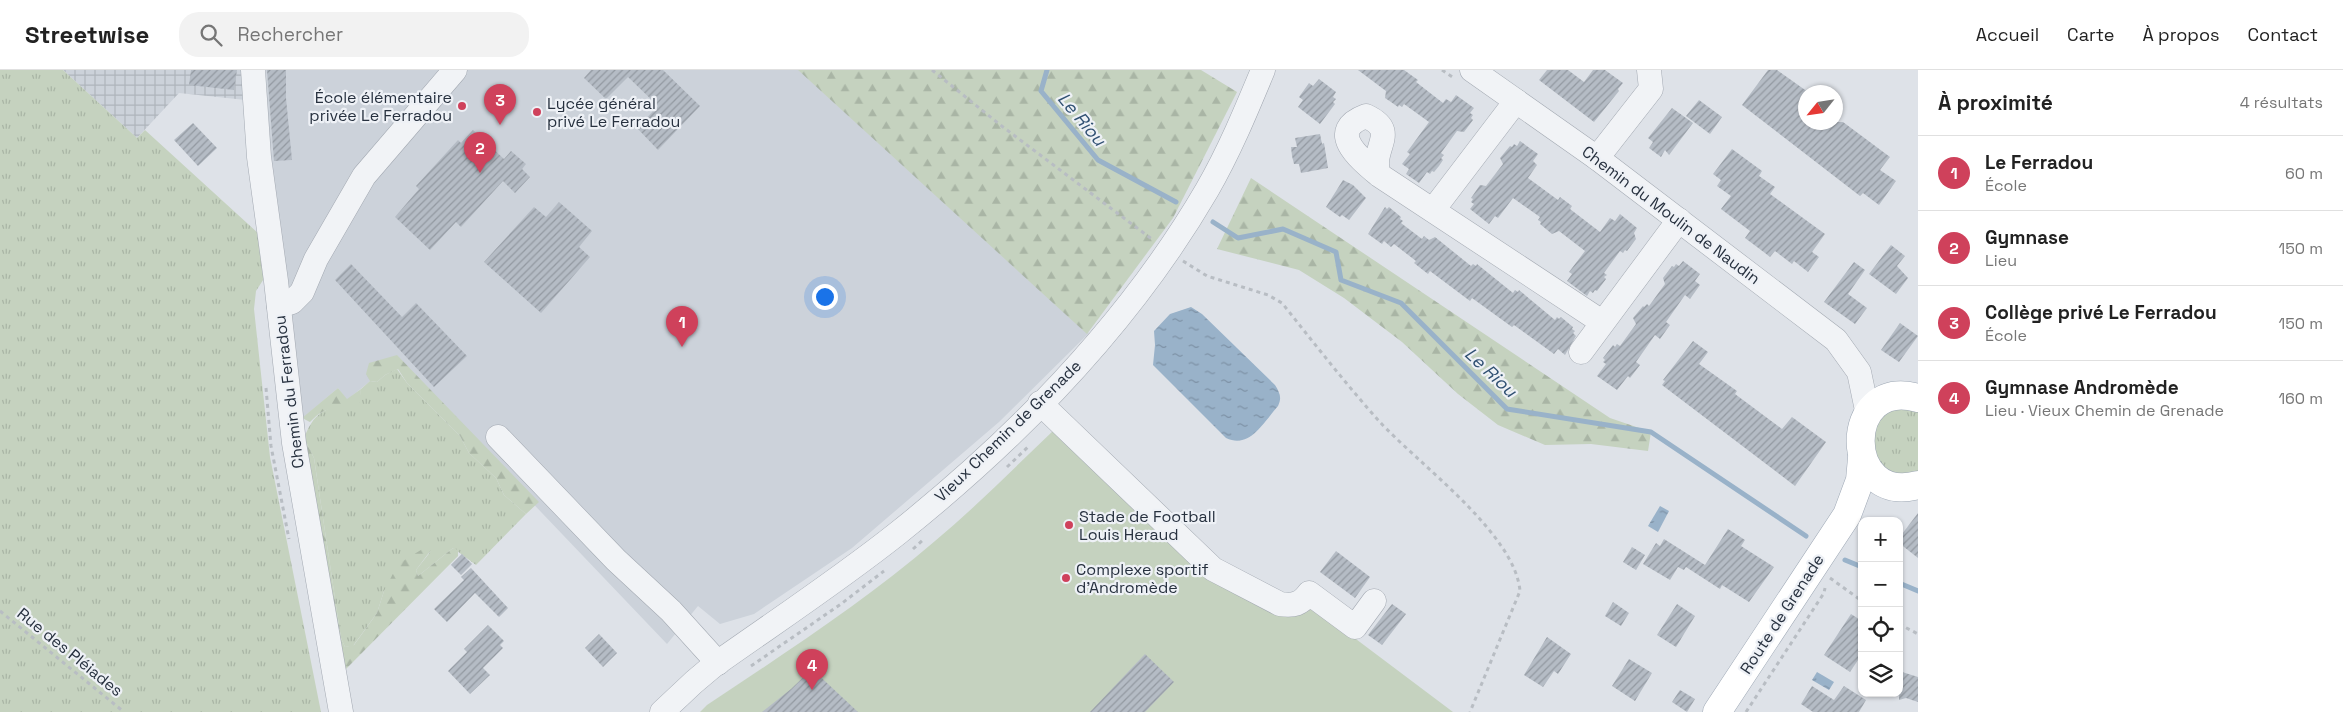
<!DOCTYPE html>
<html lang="fr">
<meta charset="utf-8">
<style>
body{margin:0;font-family:"Space Grotesk",sans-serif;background:#f2f2f2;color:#222}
.controls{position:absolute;right:15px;bottom:15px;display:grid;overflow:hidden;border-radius:10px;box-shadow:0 1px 4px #0004}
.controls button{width:45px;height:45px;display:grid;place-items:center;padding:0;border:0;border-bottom:1px solid #e0e0e0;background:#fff;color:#222;font:25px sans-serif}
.compass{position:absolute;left:1798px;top:15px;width:45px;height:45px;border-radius:50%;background:#fff;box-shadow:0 1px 4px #0004;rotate:240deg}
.you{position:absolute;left:824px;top:226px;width:18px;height:18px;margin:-12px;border:4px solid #fff;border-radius:50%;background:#1a73e8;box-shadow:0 0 0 8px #1a73e833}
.badge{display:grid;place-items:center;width:32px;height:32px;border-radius:50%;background:#cf415b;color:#fff;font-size:16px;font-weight:700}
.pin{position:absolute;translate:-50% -41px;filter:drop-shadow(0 1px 2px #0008)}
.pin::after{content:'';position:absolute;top:26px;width:18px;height:15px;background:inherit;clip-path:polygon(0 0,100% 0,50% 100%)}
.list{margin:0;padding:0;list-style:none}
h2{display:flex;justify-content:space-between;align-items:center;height:65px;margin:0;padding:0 20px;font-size:21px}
h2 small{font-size:16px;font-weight:400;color:#767676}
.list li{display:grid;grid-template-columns:32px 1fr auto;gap:15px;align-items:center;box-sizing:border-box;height:75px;padding:0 20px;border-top:1px solid #e0e0e0}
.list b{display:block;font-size:19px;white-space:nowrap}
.list p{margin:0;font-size:16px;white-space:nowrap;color:#767676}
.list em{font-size:16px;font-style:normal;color:#767676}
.icon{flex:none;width:28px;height:28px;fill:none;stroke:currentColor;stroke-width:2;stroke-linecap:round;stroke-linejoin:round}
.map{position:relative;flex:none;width:1918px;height:642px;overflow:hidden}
header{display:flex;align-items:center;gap:30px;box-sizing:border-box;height:70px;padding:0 25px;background:#fff;border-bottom:1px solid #e0e0e0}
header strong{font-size:24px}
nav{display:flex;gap:28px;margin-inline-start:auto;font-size:18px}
.search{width:350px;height:45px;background:#f2f2f2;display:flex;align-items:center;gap:12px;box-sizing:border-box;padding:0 18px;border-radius:20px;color:#767676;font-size:19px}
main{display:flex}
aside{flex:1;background:#fff}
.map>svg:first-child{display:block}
.built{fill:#ccd2da}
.industrial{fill:url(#industrial-grid)}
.grass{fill:url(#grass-tufts)}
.forest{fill:url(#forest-firs)}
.pitch{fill:#c5d2bf}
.water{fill:url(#water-ripples)}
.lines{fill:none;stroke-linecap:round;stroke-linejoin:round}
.stream{stroke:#99b2c9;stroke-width:5}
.building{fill:url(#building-hatch)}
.minor-casing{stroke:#a3a9b2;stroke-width:25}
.major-casing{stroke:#9da7b4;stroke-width:29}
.path{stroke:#b8bdc3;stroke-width:3;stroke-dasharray:4 4;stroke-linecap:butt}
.minor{stroke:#f1f3f6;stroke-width:24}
.major{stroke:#fff;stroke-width:28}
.poi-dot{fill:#cf415b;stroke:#eef1f6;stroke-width:2}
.labels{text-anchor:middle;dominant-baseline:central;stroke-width:4.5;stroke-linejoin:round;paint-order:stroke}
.poi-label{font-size:16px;fill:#27313f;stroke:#eef1f6;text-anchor:start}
.street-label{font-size:16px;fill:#27313f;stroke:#eef1f6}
.water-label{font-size:18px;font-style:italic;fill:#315173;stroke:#eef1f6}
</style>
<header>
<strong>Streetwise</strong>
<div class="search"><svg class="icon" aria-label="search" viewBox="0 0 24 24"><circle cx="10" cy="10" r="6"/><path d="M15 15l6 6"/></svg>Rechercher</div>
<nav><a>Accueil</a><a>Carte</a><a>À propos</a><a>Contact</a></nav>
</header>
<main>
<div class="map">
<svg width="1918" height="642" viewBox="0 0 1918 642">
<defs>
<pattern id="industrial-grid" width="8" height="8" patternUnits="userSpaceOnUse" patternTransform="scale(1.25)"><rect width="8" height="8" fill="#ccd2da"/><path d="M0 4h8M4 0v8" fill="none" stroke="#afb5bc"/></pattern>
<pattern id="grass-tufts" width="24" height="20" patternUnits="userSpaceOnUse" patternTransform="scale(1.25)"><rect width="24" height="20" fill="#c5d2bf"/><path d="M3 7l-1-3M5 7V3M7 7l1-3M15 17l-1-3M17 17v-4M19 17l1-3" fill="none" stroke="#a9b5a5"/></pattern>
<pattern id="forest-firs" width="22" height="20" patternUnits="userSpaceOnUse" patternTransform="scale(1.25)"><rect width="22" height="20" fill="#c5d2bf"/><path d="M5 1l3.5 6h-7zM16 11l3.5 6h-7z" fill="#a9b5a5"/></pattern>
<pattern id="water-ripples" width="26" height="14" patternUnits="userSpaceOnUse" patternTransform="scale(1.25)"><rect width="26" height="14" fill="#99b2c9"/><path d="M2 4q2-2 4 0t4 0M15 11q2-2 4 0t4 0" fill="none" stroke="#7d91a5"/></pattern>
<pattern id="building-hatch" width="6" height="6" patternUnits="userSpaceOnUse" patternTransform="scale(1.25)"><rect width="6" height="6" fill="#b5bcc5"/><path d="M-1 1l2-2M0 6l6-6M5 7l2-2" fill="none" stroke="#9399a1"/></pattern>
</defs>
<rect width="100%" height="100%" fill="#dee2e8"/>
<polygon class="built" points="266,0 799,0 1089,263 999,352 852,478 754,544 720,554 698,536 667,574 396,290 347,330 338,318 298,352 269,98"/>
<polygon class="industrial" points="63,0 244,0 246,30 179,23 137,68"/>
<g class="grass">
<polygon points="0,0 63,0 137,68 145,60 259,164 265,207 256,221 254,239 270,387 321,642 0,642"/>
<path d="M397,299l10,14 53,53 9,17 27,25 8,17 22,19 -50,51 -23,-17 -35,28 -2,-6 15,-19 -47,40 -7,22 -24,33 -8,1 -4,-9 -27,-180 -10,-20c13,-32 24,-29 55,-36l2,-13 9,-8 7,1 8,-7z"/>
<path d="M1890,340h28v62c-12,6 -37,0 -43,-14 -3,-8 -1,-23 -1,-33z"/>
</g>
<g class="forest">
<polygon points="798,0 1201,0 1237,22 1173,148 1087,264"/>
<polygon points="1251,108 1610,348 1651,362 1648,381 1591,374 1545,375 1498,355 1458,324 1402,272 1344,228 1299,200 1217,179"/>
<polygon points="397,285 539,432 526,444 504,425 496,408 469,383 460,366 407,313 398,299 385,305 377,312 370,311 366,304 369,293"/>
<path d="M338,318l9,11 14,-10 -1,13 -15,9c-17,-4 -23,-1 -35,11l-8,-4z"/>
<polygon points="304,368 314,388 341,568 345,577 354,575 377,543 384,521 398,494 429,475 431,480 416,500 418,506 453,478 458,480 458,486 346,599 342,597"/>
</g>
<path class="pitch" d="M1054,360l165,134 50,28 35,8 149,112h-753l7,-7c78,-52 157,-103 228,-164 42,-35 80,-74 119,-111z"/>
<g class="water">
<path d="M1191,237l11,7 73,71c5,8 7,13 3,21 -15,17 -28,43 -52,32l-73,-73 2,-20 -1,-14 16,-17z"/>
<polygon points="1660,436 1669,441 1658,462 1648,456"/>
<polygon points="1817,602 1834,612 1829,620 1812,610"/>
</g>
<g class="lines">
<g class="stream">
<polyline points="1047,0 1041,21 1098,90 1176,132"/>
<polyline points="1213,152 1238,168 1283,159 1336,182 1341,210 1401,233 1507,339 1651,362 1806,466"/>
<polyline points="1845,490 1862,497"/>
<polyline points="1899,513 1918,521"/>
</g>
</g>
<g class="building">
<polygon points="191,0 237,0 234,20 189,15"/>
<polygon points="267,0 286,0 286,28 292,90 274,91"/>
<polygon points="591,0 663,0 700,36 658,80 637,58 658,36 628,7 606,29 584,8"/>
<polygon points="1358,0 1404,0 1418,10 1416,12 1443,33 1446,29 1451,32 1456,25 1474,38 1470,43 1473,45 1471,48 1473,50 1464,62 1457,61 1441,83 1444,85 1441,88 1443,90 1439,96 1434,102 1432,101 1430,104 1427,102 1419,113 1406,104 1409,99 1402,94 1410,84 1407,82 1429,52 1404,34 1402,37 1399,35 1398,37 1391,32 1385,28 1386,21"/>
<polygon points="1547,0 1568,0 1584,12 1593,0 1605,0 1623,13 1618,19 1619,21 1594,52 1539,10"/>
<polygon points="1768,0 1777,0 1808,22 1803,22 1806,24 1806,52 1843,52 1890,87 1880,100 1896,111 1879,135 1863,123 1860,126 1742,35"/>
<polygon points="1319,9 1336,22 1333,27 1336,29 1333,32 1335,34 1320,54 1298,37 1303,30 1299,27 1309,13 1313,16"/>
<polygon points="1699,30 1722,47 1710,64 1686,46"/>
<polygon points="1672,38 1693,53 1669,85 1665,80 1661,87 1649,78 1653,72 1648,68"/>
<polygon points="193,53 217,78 198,96 174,70"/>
<polygon points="473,60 504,89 511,81 526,94 522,99 530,107 515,123 503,111 461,157 456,152 430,180 395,147 419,119 416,116 458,70 461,73"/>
<polygon points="1320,64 1322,74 1324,73 1328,98 1301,103 1299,94 1294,94 1292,86 1291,77 1297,77 1295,68"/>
<polygon points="1520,71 1538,84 1533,91 1537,95 1528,108 1558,130 1560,127 1572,136 1570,139 1600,162 1610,148 1615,151 1620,144 1637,158 1634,163 1636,169 1627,181 1625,180 1623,183 1620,181 1604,203 1607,205 1604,207 1606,209 1597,221 1595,220 1593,223 1590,221 1587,226 1567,211 1572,204 1569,202 1585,181 1559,161 1552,164 1540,154 1541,152 1538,150 1540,147 1513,128 1498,148 1495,146 1489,154 1470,139 1474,134 1471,132 1473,129 1471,128 1480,115 1486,116 1503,94 1500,88 1510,76 1512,77 1514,74 1517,76"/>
<polygon points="1732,79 1762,101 1759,106 1775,117 1770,124 1825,164 1812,182 1819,187 1808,202 1794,191 1792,194 1775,181 1770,187 1765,183 1745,168 1750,161 1721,139 1731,126 1717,116 1721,110 1713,104"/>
<polygon points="1343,110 1353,115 1366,128 1349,150 1342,145 1340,147 1326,137"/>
<polygon points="559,132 592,161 579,177 590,187 541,243 484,192 534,137 546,147"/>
<polygon points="1385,137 1387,139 1389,137 1401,147 1400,149 1403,151 1401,153 1422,169 1424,166 1429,170 1435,167 1471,196 1473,194 1476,196 1477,194 1513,223 1515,220 1518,222 1519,220 1555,250 1557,247 1559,249 1561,247 1573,257 1572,259 1575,261 1573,263 1576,266 1565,285 1558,279 1554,284 1514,255 1512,257 1472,228 1470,231 1430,201 1428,204 1414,193 1416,191 1394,174 1391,177 1384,171 1382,174 1368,164"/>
<polygon points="1891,175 1905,186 1897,196 1908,208 1896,224 1869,204"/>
<polygon points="1683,191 1700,204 1695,211 1700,215 1690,229 1685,225 1666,252 1670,255 1660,269 1655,265 1636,292 1640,295 1630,308 1628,306 1617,320 1597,306 1606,294 1603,292 1605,290 1603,288 1613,275 1615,277 1617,274 1620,276 1636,254 1633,248 1643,236 1644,237 1647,234 1649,236 1665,214 1663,208 1672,196 1674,197 1676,194 1679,196"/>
<polygon points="1854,192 1865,200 1848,224 1867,238 1855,254 1824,232"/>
<polygon points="351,194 402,247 416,233 467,286 434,317 335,210"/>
<polygon points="1900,253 1918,266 1899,292 1881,280"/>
<polygon points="1693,271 1708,282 1699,294 1737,321 1735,324 1782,359 1792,347 1826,372 1795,416 1662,315 1665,311 1663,310"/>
<polygon points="1918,443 1918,488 1899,473 1899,468"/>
<polygon points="1728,459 1745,470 1741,476 1774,497 1749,532 1722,515 1720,519 1686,497 1684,500 1678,497 1670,510 1643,494 1656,473 1660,476 1664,469 1705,495"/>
<polygon points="1632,477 1645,485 1636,500 1623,492"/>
<polygon points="1336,481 1370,507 1355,528 1320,502"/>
<polygon points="462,484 472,494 461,505 451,495"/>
<polygon points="471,498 508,538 499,547 475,523 447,552 434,539 464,510 461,507"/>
<polygon points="1613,532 1629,543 1621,556 1605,546"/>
<polygon points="1392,534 1406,544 1382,575 1368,565"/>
<polygon points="1677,534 1695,546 1676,577 1657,565"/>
<polygon points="1851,544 1862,551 1862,584 1850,602 1824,585"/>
<polygon points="488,555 504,571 500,575 503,578 483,598 490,605 470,624 448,601 467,582 464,579"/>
<polygon points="599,564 617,583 603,597 585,578"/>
<polygon points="1547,567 1571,584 1558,604 1554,601 1543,617 1524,605"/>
<polygon points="1145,584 1174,612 1145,642 1090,642"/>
<polygon points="1629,589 1652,603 1635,631 1612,616"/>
<polygon points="812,599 858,642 762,642 791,619"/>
<polygon points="1899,601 1918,607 1918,632 1906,628 1899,630"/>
<polygon points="1812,616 1834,630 1844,616 1866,630 1859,642 1813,642 1801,634"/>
<polygon points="1680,620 1695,629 1687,642 1672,632"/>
</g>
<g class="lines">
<defs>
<g id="minor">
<polyline points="253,0 259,87 276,211 294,373 341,642"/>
<polyline points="1472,0 1597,88 1836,270 1859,302 1868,345"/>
<polyline points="1597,88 1651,19 1649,0"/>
<path d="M1379,105c-10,-27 22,-43 -13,-59 -41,15 -6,43 13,59l223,147"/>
<polyline points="1433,140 1516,31"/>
<polyline points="279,236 292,232 302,222 316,189 364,106 455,0"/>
<polyline points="1581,282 1679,150"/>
<path d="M1040,333l173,166 67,35c14,2 21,0 29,-11l46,34 19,-26"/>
<polyline points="498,367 616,490 671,541 718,593"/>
<path d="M662,642l32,-30 19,-16c62,-44 126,-86 185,-133 119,-95 232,-211 309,-343 22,-38 39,-79 56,-120"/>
</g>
<g id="major">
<path d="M1918,328c-77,-22 -76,108 0,87"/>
<polyline points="1717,642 1847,445 1860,410 1862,388"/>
</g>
</defs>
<use href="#minor" class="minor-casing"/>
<use href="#major" class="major-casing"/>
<g class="path">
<polyline points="932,0 1003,57 1153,170"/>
<polyline points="1442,0 1454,8"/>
<path d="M1183,191l24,15 61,19 14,8c32,40 63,80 97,118 38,42 136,112 141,170l-50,121"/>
<polyline points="266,318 271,376 289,469"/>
<polyline points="1007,397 1028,377"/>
<polyline points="913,479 923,470"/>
<polyline points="1830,508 1862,531"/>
<polyline points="0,541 124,642"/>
<polyline points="1899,554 1918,564"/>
<polyline points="751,596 841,534 884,501"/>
<polyline points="1746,642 1824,523 1825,518"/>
</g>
<use href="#minor" class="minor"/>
<use href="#major" class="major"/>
</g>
<g class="poi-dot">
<circle cx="462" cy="36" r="5"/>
<circle cx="537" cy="42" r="5"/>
<circle cx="1069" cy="455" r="5"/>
<circle cx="1066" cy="508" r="5"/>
</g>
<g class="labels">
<g class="poi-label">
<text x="452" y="27" text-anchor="end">École élémentaire<tspan x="452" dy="18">privée Le Ferradou</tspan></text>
<text x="547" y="33">Lycée général<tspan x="547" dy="18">privé Le Ferradou</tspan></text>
<text x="1079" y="446">Stade de Football<tspan x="1079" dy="18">Louis Heraud</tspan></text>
<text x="1076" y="499">Complexe sportif<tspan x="1076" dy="18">d'Andromède</tspan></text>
</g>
<g class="street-label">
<text transform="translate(1671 145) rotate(37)">Chemin du Moulin de Naudin</text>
<text transform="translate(289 322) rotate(-97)">Chemin du Ferradou</text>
<text transform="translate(1008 361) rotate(-44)">Vieux Chemin de Grenade</text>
<text transform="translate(1782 544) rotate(-57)">Route de Grenade</text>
<text transform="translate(70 582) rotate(39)">Rue des Pléiades</text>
</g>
<g class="water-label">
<text transform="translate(1082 49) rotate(50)">Le Riou</text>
<text transform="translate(1491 302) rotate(43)">Le Riou</text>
</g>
</g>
</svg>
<div class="controls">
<button>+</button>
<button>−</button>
<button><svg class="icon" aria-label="locate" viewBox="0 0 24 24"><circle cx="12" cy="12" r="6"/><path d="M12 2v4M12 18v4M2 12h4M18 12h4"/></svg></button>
<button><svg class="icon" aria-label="layers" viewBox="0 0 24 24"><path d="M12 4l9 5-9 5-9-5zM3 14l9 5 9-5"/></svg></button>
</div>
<svg class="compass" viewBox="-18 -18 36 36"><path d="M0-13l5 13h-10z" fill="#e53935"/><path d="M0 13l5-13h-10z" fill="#767676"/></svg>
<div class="you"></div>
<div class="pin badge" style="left:682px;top:277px">1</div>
<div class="pin badge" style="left:480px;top:103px">2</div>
<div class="pin badge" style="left:500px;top:55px">3</div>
<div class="pin badge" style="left:812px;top:620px">4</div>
</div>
<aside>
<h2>À proximité<small>4 résultats</small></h2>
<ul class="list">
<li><span class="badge">1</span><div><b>Le Ferradou</b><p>École</p></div><em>60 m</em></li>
<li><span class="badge">2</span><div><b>Gymnase</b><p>Lieu</p></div><em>150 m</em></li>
<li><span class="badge">3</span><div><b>Collège privé Le Ferradou</b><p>École</p></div><em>150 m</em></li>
<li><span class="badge">4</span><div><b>Gymnase Andromède</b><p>Lieu · Vieux Chemin de Grenade</p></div><em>160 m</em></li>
</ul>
</aside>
</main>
